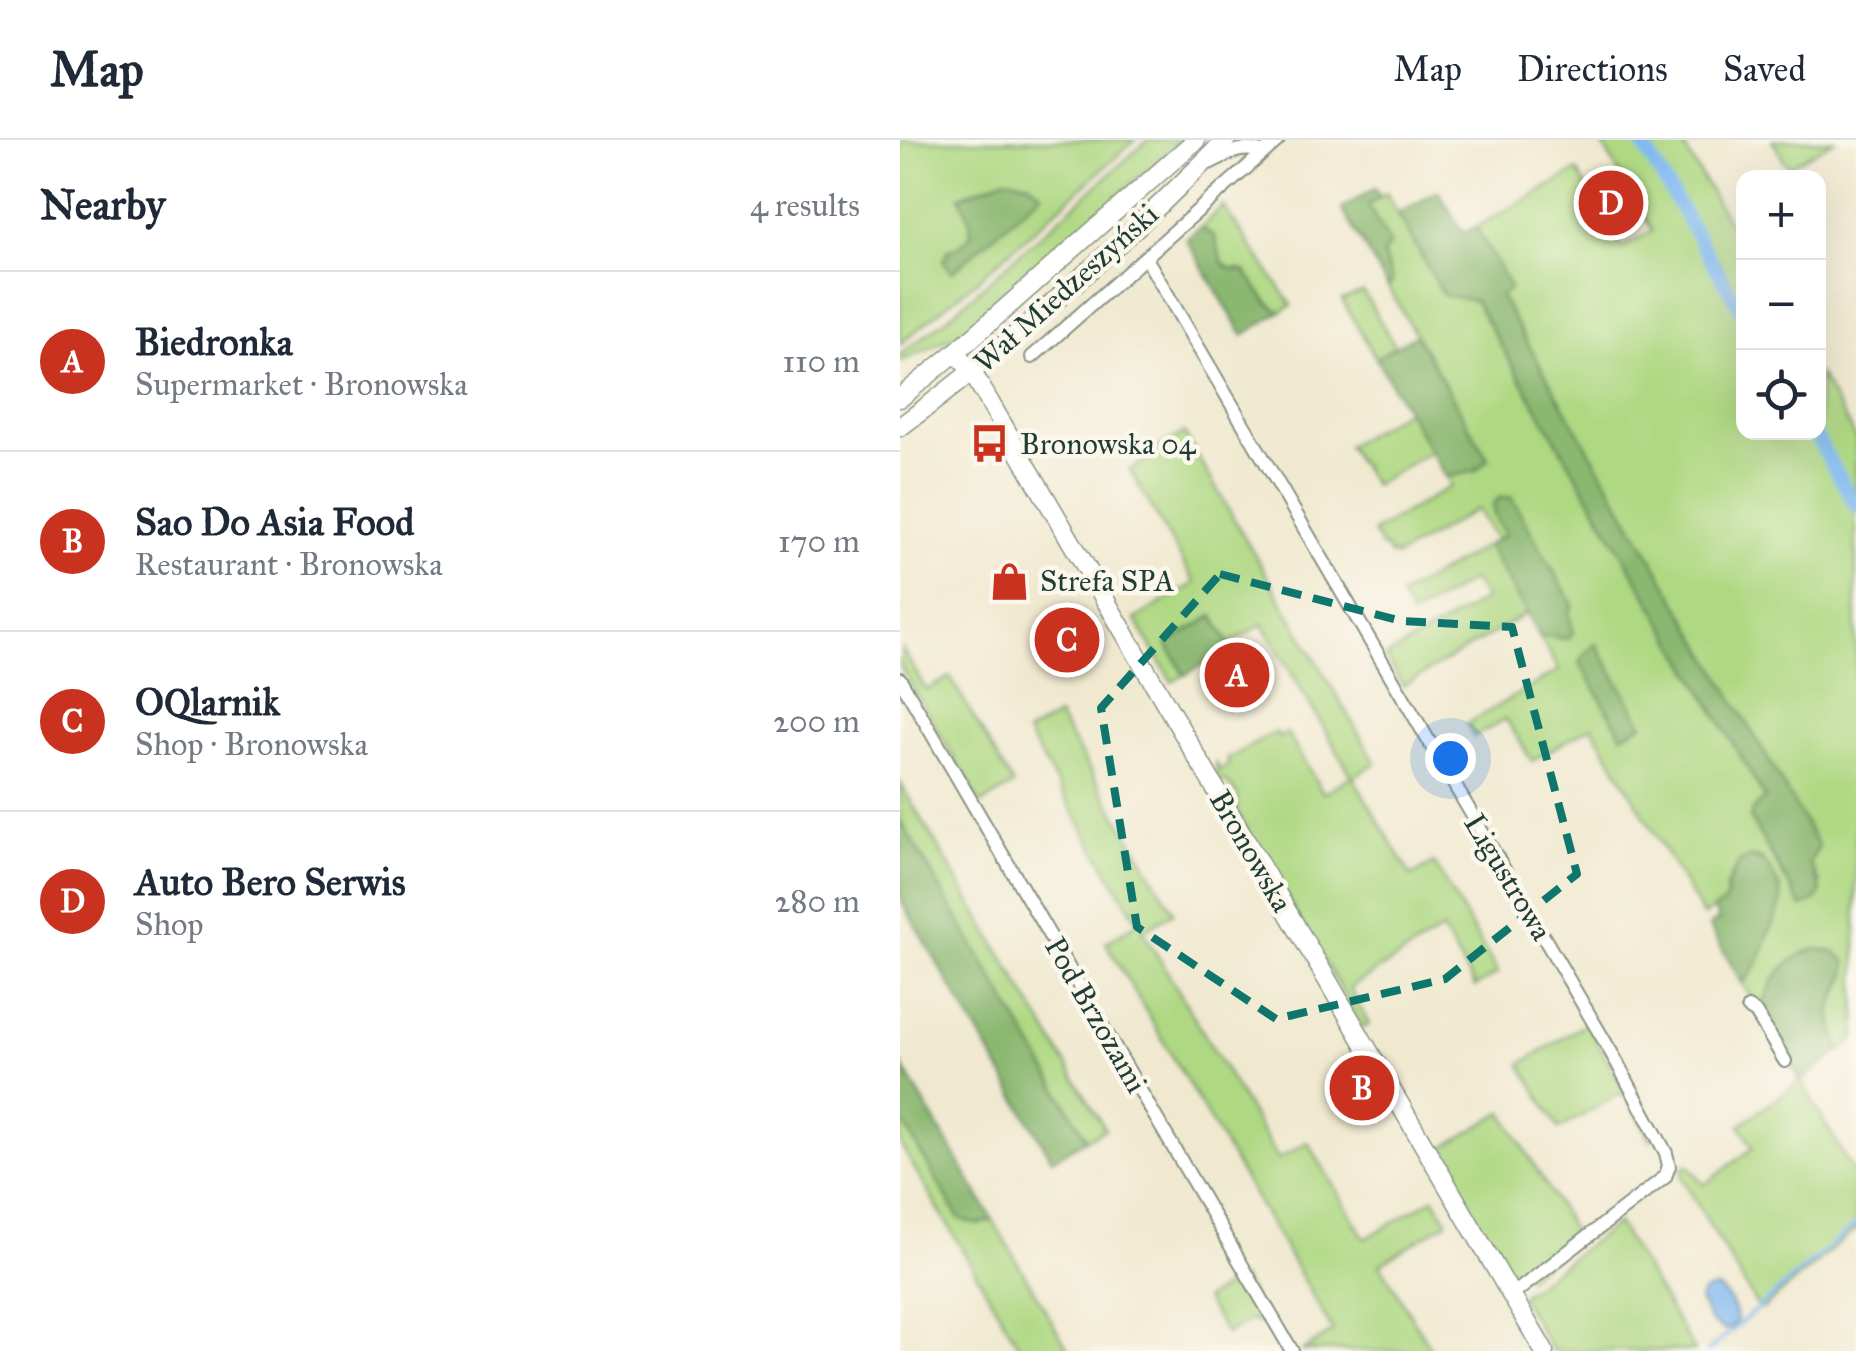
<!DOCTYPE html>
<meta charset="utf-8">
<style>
body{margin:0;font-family:"IM FELL Great Primer",serif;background:#f2f2f3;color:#1f2937}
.controls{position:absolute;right:30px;top:30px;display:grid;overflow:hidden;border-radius:20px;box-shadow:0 10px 40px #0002}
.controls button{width:90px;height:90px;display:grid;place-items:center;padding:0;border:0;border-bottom:2px solid #e0e1e3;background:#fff;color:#1f2937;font:50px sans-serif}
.you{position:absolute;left:550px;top:618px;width:35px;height:35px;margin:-25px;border:8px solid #fff;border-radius:50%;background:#1a73e8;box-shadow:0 0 0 15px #1a73e833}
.badge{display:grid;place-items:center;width:65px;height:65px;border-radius:50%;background:#c8321e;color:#fff;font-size:32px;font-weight:700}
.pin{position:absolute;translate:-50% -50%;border:5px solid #fff;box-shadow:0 2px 10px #0006}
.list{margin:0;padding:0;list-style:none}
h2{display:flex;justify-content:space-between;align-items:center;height:130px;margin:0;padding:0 40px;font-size:42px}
h2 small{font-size:32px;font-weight:400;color:#747a83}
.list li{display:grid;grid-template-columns:65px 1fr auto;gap:30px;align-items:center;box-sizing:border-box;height:180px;padding:0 40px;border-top:2px solid #e0e1e3}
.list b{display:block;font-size:38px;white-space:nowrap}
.list p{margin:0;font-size:32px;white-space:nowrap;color:#747a83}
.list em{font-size:32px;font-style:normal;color:#747a83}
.icon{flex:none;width:55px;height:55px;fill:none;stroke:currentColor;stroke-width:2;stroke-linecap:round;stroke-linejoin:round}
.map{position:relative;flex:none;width:956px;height:1211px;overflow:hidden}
header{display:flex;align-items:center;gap:60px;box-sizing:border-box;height:140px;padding:0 50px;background:#fff;border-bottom:2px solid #e0e1e3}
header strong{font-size:48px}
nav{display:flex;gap:55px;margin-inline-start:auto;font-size:35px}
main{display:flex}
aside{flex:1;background:#fff}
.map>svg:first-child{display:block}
.green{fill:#afd883;stroke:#678a5c;stroke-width:2.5;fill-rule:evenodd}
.forest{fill:#8bb871;stroke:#557a52;stroke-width:2.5}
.water{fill:#81b9f1;stroke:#507b92;stroke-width:2.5}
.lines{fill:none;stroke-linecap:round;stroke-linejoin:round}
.stream{stroke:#81b9f1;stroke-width:4}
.canal{stroke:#81b9f1;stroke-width:14}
.street-casing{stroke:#889382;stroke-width:16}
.secondary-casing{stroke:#889382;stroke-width:21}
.street{stroke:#fff;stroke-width:12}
.secondary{stroke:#fff;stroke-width:18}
.marked{fill:none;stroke:#0f766e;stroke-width:8;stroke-dasharray:20 12;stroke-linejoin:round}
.labels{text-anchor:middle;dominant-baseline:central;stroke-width:9;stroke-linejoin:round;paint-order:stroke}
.street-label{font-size:30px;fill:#1f3d34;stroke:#fbf7ec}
.poi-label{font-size:30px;fill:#1f3d34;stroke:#fbf7ec;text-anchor:start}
</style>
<header>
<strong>Map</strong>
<nav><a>Map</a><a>Directions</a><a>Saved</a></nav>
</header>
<main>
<aside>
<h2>Nearby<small>4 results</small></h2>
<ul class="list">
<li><span class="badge">A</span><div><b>Biedronka</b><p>Supermarket · Bronowska</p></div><em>110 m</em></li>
<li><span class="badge">B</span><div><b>Sao Do Asia Food</b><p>Restaurant · Bronowska</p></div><em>170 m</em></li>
<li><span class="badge">C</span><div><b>OQlarnik</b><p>Shop · Bronowska</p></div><em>200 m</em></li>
<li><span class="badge">D</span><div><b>Auto Bero Serwis</b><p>Shop</p></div><em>280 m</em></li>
</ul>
</aside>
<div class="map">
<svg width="956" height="1211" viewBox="0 0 956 1211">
<rect width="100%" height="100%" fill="#fbf7ec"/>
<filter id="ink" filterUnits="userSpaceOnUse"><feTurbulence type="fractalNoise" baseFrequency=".01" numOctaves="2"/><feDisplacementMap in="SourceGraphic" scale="20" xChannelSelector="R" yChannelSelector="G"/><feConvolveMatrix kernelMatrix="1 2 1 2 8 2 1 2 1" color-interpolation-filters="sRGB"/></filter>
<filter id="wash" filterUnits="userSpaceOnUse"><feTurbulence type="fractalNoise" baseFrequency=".0048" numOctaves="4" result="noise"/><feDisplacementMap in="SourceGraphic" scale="40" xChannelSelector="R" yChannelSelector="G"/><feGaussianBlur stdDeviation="2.25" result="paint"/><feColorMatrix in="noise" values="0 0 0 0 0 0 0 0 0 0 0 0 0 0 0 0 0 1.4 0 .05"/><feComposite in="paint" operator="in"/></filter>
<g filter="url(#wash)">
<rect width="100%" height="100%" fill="#f0e9d0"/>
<g class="green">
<path d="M0,0h235l-152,135 -83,69zM106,38l35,16 -89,78 -3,-22 12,-5 10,-10 -1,-15 -10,-24z"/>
<polygon points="248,0 281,0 70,188 0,222 0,214 44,181"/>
<polygon points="700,0 780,0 843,107 844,292 918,292 919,234 956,298 956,898 939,912 931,874 933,864 947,835 907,811 879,833 859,870 842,843 851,834 882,761 880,748 861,718 856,717 831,735 826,748 827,757 824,763 803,776 692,586 632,621 606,579 574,597 567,584 659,530 640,497 673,492 669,472 594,375 605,395 596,400 577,369 496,417 494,414 491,416 485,407 482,408 473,392 551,346 546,337 575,331 588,319 488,147 492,141 483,114 486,108 468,65 486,53 543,154 575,161 866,659 853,671 850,678 902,767 920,743 912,729 910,722 599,156 610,148 576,87 677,31 722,108 753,91"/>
<polygon points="872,0 934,0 888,27"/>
<path d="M323,66l69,99 -12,7c-17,-12 -26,-29 -41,-43h-7l-10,-6 -7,-26 -14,-10z"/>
<polygon points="463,152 495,206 476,218 442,160"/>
<polygon points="507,270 531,311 474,345 447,306"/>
<polygon points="284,293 476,623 453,637 511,736 534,723 598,833 575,847 542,790 450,848 469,884 463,888 337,672 338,655 325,641 318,640 315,634 317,632 315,621 320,630 329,625 327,619 376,592 379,598 387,593 423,653 452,636 363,484 329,504 314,476 267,503 284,535 272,542 235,479 295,443 230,330 261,312 259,307"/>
<polygon points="587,405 627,473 503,546 486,517 585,459 573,440 511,476 500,456"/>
<polygon points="2,509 26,550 50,537 113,645 81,664 0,526"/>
<polygon points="158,576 274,772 243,791 378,1019 408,1002 465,1099 534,1058 547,1079 547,1082 480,1124 532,1211 403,1211 433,1191 206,803 238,782 127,593"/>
<polygon points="0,643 205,989 187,999 0,680"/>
<polygon points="687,883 752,999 751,1000 727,956 719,954 659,989 621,924"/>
<polygon points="901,941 956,1037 956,1089 862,1169 856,1164 782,1038 782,1029 788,1025 804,1045 853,1008 840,985"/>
<polygon points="603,972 677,1098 628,1137 623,1129 617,1134 605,1130 536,1012"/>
<polygon points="0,977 58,1077 77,1085 93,1080 169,1211 122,1211 0,1004"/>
<polygon points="717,1083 795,1211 652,1211 620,1156"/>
<polygon points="341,1138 368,1185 350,1180 326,1194 305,1159"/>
</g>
<g class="forest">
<polygon points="106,38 128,42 142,53 52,132 43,120 49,110 61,105 71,95 70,80 60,57"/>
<polygon points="475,48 480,57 468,65 490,104 483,114 492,141 488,147 442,69"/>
<path d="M538,51l25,42 13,-6 34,61 -10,8 319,551 -9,15c5,22 25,33 -8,45l-52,-89 2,-7 13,-13 -290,-497 -32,-6 -45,-81z"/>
<polygon points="301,87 315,97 322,123 331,129 345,131 367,162 380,172 343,195 286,99"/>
<polygon points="516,195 588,319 575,331 546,337 476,218"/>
<path d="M611,357l62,108 -4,7 4,19 -3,7c-10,3 -17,-4 -30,-1l-53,-92 18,-10 -11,-20 -1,-11 6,-6z"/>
<polygon points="313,476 331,507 285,535 267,504"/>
<polygon points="696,504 743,584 722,595 680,523 685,513"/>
<polygon points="0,680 187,999 152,1019 0,759"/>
<path d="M850,717c13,1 16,7 23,18 16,28 5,34 -5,60 -8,22 -8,30 -26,48l-33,-57 10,-6 -5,-11 10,-6 3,-6 -1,-9 13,-26z"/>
<path d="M918,809l17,3 11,9c3,20 -12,30 -14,49 -2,13 6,28 7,42l-38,29 -42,-70c5,-8 7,-16 11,-24 9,-18 28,-35 48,-38z"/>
<path d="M0,922l93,158c-14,4 -22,6 -35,-3l-58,-100z"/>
</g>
<path class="water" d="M814,1148c14,3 19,19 23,32l-5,7 -8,3 -14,-9 -11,-21 6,-9z"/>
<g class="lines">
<polyline class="stream" points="808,1211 956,1084"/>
<g class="canal">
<polyline points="740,0 844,175"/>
<polyline points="913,292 956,366"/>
</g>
</g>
</g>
<g filter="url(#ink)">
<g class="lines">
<defs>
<g id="street">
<path d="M305,25c20,-9 37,-22 58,-12"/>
<polyline points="246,118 715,919 766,1013 769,1026 765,1037 612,1155"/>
<polyline points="132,217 378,0"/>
<polyline points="0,539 392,1211"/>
<polyline points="848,868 856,873 885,921"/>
</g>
<g id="secondary">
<polyline points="56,212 72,232 644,1211"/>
<polyline points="0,258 56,212 296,0"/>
<path d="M0,287c116,-86 224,-185 326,-287"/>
</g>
</defs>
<use href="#street" class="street-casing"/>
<use href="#secondary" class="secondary-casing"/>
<use href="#street" class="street"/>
<use href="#secondary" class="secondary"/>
</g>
</g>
<path class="marked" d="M320,434l181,47 111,6 65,247 -132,105 -169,40 -139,-92 -36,-219z"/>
<defs>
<symbol id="bus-bare" viewBox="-9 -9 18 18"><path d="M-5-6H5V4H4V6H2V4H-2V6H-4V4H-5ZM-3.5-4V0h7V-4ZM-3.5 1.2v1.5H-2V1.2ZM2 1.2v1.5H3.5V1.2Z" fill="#c8321e" stroke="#fbf7ec" stroke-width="2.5" paint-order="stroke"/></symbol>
<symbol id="shop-bare" viewBox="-9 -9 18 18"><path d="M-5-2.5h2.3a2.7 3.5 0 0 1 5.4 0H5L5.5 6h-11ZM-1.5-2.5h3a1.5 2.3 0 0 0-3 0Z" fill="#c8321e" stroke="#fbf7ec" stroke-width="2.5" paint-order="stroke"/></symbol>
</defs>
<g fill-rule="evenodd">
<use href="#bus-bare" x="62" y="276" width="55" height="55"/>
<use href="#shop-bare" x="82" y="414" width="55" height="55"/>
</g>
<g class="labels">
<g class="street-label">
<text transform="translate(166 148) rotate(-42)">Wał Miedzeszyński</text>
<text transform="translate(351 711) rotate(60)">Bronowska</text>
<text transform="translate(608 737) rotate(59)">Ligustrowa</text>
<text transform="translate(196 875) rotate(60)">Pod Brzozami</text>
</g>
<g class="poi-label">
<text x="120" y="304">Bronowska 04</text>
<text x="140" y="441">Strefa SPA</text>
</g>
</g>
</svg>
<div class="controls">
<button>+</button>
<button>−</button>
<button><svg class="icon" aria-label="locate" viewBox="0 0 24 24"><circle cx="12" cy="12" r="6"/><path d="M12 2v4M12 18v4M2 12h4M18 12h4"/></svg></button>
</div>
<div class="you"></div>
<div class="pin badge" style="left:337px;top:535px">A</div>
<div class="pin badge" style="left:462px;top:948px">B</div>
<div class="pin badge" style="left:167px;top:500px">C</div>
<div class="pin badge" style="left:711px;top:63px">D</div>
</div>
</main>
